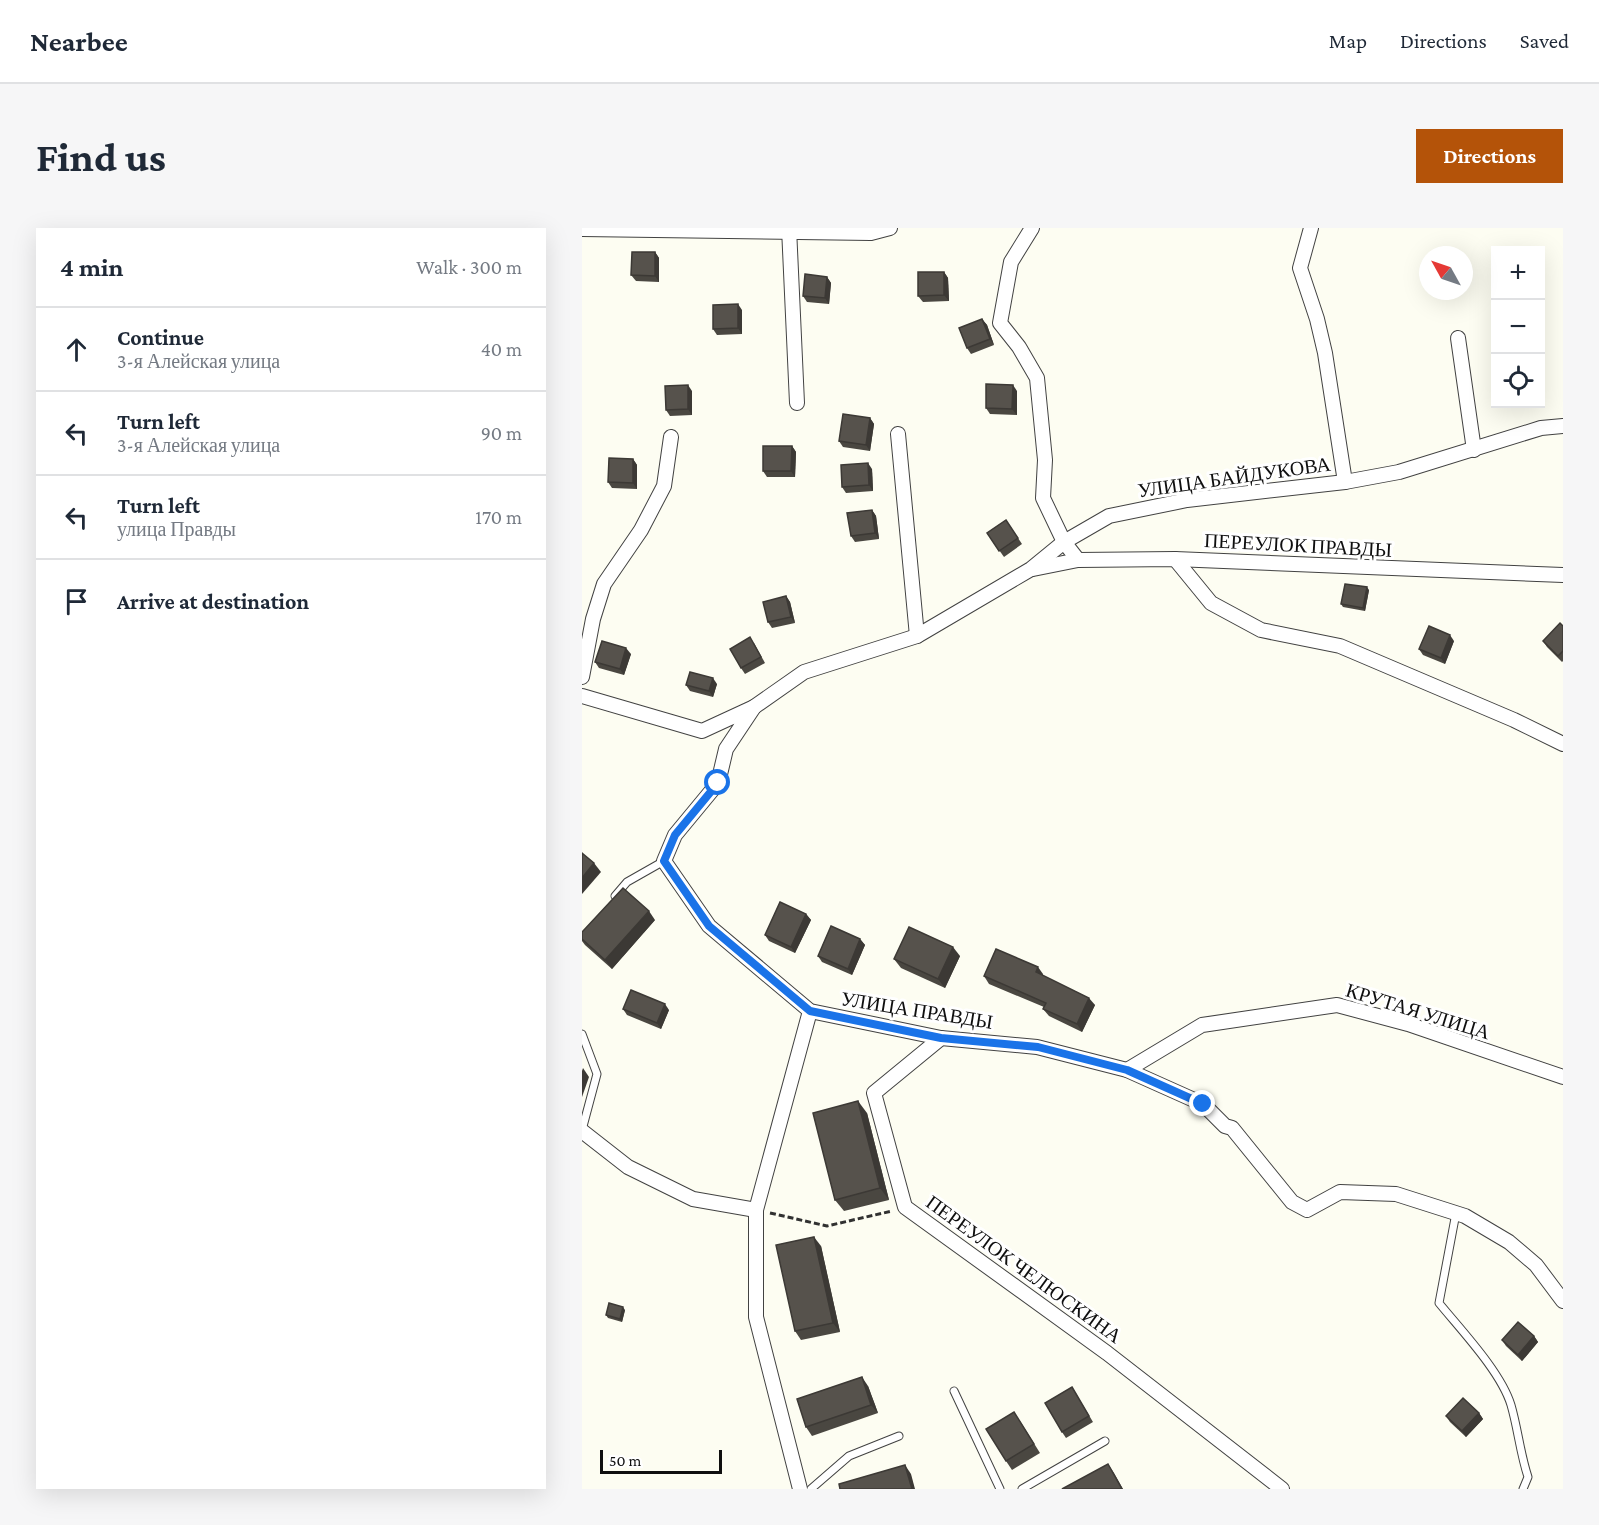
<!DOCTYPE html>
<meta charset="utf-8">
<style>
body{margin:0;font-family:"Crimson Pro",serif;background:#f6f6f7;color:#1f2937}
.controls{position:absolute;right:18px;top:18px;display:grid;overflow:hidden;border-radius:0px;box-shadow:0 6px 24px #0002}
.controls button{width:54px;height:54px;display:grid;place-items:center;padding:0;border:0;border-bottom:2px solid #e0e1e3;background:#fff;color:#1f2937;font:30px sans-serif}
.compass{position:absolute;left:837px;top:18px;width:54px;height:54px;border-radius:50%;background:#fff;box-shadow:0 6px 24px #0002;rotate:310deg}
.scale{position:absolute;left:18px;bottom:15px;width:122px;box-sizing:border-box;padding-left:6px;border:3px solid #0f0f0f;border-top:0;font-size:16px;line-height:21px;white-space:nowrap;color:#0f0f0f;-webkit-text-stroke:4px #fff;paint-order:stroke}
.stop{position:absolute;width:18px;height:18px;margin:-14px;border:4px solid #1a73e8;border-radius:50%;background:#fff}
.stop.end{background:#1a73e8;border-color:#fff;box-shadow:0 2px 6px #0008}
.list{margin:0;padding:0;list-style:none}
h2{display:flex;justify-content:space-between;align-items:center;height:78px;margin:0;padding:0 24px;font-size:26px}
h2 small{font-size:20px;font-weight:400;color:#747a83}
.list li{display:grid;grid-template-columns:39px 1fr auto;gap:18px;align-items:center;box-sizing:border-box;height:84px;padding:0 24px;border-top:2px solid #e0e1e3}
.list b{display:block;font-size:22px;white-space:nowrap}
.list p{margin:0;font-size:20px;white-space:nowrap;color:#747a83}
.list em{font-size:20px;font-style:normal;color:#747a83}
.icon{flex:none;width:33px;height:33px;fill:none;stroke:currentColor;stroke-width:2;stroke-linecap:round;stroke-linejoin:round}
.map{position:relative;flex:none;width:981px;height:1261px;overflow:hidden;border-radius:0px}
header{display:flex;align-items:center;gap:36px;box-sizing:border-box;height:84px;padding:0 30px;background:#fff;border-bottom:2px solid #e0e1e3}
header strong{font-size:28px}
nav{display:flex;gap:33px;margin-inline-start:auto;font-size:21px}
.intro{display:flex;align-items:center;justify-content:space-between;box-sizing:border-box;height:144px;padding:0 36px}
h1{margin:0;font-size:42px}
.button{padding:15px 27px;border-radius:0px;background:#b45309;color:#fff;font-size:21px;font-weight:700}
main{display:flex;gap:36px;padding:0 36px}
aside{flex:1;background:#fff;border-radius:0px;box-shadow:0 6px 24px #0002}
.map>svg:first-child{display:block}
.lines{fill:none;stroke-linecap:round;stroke-linejoin:round}
.service-casing{stroke:#424242;stroke-width:9}
.minor-casing{stroke:#424242;stroke-width:16}
.path{stroke:#313131;stroke-width:3;stroke-dasharray:6 3;stroke-linecap:butt}
.service{stroke:#fff;stroke-width:7}
.minor{stroke:#fff;stroke-width:14}
.wall{fill:#4a4741}
.shaded-wall{fill:#3c3935}
.building{fill:#56524c;stroke:#3c3935;stroke-width:1.5}
.route{stroke:#1a73e8;stroke-width:8}
.labels{text-anchor:middle;dominant-baseline:central;stroke-width:6;stroke-linejoin:round;paint-order:stroke}
.street-label{font-size:20px;fill:#0f0f0f;stroke:#fff}
</style>
<header>
<strong>Nearbee</strong>
<nav><a>Map</a><a>Directions</a><a>Saved</a></nav>
</header>
<div class="intro"><h1>Find us</h1><a class="button">Directions</a></div>
<main>
<aside>
<h2>4 min<small>Walk · 300 m</small></h2>
<ul class="list">
<li><svg class="icon" aria-label="ahead" viewBox="0 0 24 24"><path d="M12 20V5M6 11l6-6 6 6"/></svg><div><b>Continue</b><p>3-я Алейская улица</p></div><em>40 m</em></li>
<li><svg class="icon" aria-label="left" viewBox="0 0 24 24"><path d="M17 20v-9H6M10 6l-5 5 5 5"/></svg><div><b>Turn left</b><p>3-я Алейская улица</p></div><em>90 m</em></li>
<li><svg class="icon" aria-label="left" viewBox="0 0 24 24"><path d="M17 20v-9H6M10 6l-5 5 5 5"/></svg><div><b>Turn left</b><p>улица Правды</p></div><em>170 m</em></li>
<li><svg class="icon" aria-label="arrive" viewBox="0 0 24 24"><path d="M6 21V4h12l-3 4 3 4H6"/></svg><div><b>Arrive at destination</b></div></li>
</ul>
</aside>
<div class="map">
<svg width="981" height="1261" viewBox="0 0 981 1261">
<rect width="100%" height="100%" fill="#fdfdf2"/>
<g class="lines">
<defs>
<g id="service">
<polyline points="33,668 45,654 82,633"/>
<polyline points="0,806 15,846 0,902"/>
<path d="M874,985l-17,90c22,27 62,69 72,102 7,24 9,48 17,72l-5,12"/>
<polyline points="372,1163 418,1261"/>
<polyline points="229,1261 267,1228 317,1208"/>
<polyline points="440,1261 523,1213"/>
</g>
<g id="minor">
<polyline points="207,0 215,175"/>
<polyline points="450,0 429,34 418,95 437,119 455,150 463,232 461,270 482,314 496,332"/>
<polyline points="729,0 718,40 735,91 743,125 763,254"/>
<polyline points="0,1 289,5 308,0"/>
<polyline points="876,110 892,222"/>
<polyline points="316,206 335,408"/>
<polyline points="593,331 629,375 679,402 758,418 932,492 981,516"/>
<polyline points="451,341 496,332 593,331 981,347"/>
<polyline points="0,449 11,391 22,356 59,302 82,258 89,209"/>
<polyline points="0,468 120,503 172,479 144,521 136,555 93,607 82,633 127,698 228,783 359,810 455,819 545,842 621,876 643,898 650,900 710,974 725,982 758,964 814,966 883,988 927,1014 954,1037 981,1073"/>
<polyline points="172,479 222,444 335,408 449,341 482,314 527,288 605,272 763,254 817,244 959,200 981,198"/>
<polyline points="359,810 292,865 323,979 525,1125 700,1261"/>
<polyline points="545,842 620,797 755,777 826,796 981,849"/>
<polyline points="0,903 46,939 111,971 174,982"/>
<polyline points="218,1261 174,1089 174,982 228,783"/>
</g>
</defs>
<use href="#service" class="service-casing"/>
<use href="#minor" class="minor-casing"/>
<polyline class="path" points="188,985 245,998 310,983"/>
<use href="#service" class="service"/>
<use href="#minor" class="minor"/>
</g>
<g class="wall">
<polygon points="73,24 77,30 77,54 54,53 49,47"/>
<polygon points="362,44 366,50 367,73 341,74 336,68"/>
<polygon points="245,49 249,55 247,76 225,74 221,68"/>
<polygon points="160,82 160,106 135,107 131,101"/>
<polygon points="400,91 405,97 412,117 389,126 385,120"/>
<polygon points="110,163 110,187 88,188 84,182"/>
<polygon points="435,163 435,187 408,186 404,180"/>
<polygon points="288,190 292,196 288,223 261,219 257,213"/>
<polygon points="210,218 214,224 213,249 185,249 181,243"/>
<polygon points="51,231 55,237 55,261 30,260 26,254"/>
<polygon points="290,241 291,263 264,265 260,259"/>
<polygon points="290,282 294,288 297,311 273,314 269,308"/>
<polygon points="424,292 440,316 422,329 405,305"/>
<polygon points="787,362 783,383 761,379 759,376"/>
<polygon points="204,368 208,374 213,395 190,400 186,394"/>
<polygon points="981,398 981,433 980,434 965,419 961,413"/>
<polygon points="872,413 863,436 841,427 837,421"/>
<polygon points="172,415 183,435 163,446 159,440"/>
<polygon points="49,426 42,447 17,440 13,434"/>
<polygon points="135,456 131,469 108,463 104,457"/>
<polygon points="224,686 229,692 213,725 187,713 183,707"/>
<polygon points="73,692 30,741 3,717 0,713 0,704"/>
<polygon points="278,711 283,717 270,747 240,734 236,728"/>
<polygon points="378,728 363,760 319,740 312,731"/>
<polygon points="461,746 461,748 513,777 500,804 467,788 461,781 462,779 407,756 402,748"/>
<polygon points="41,781 87,782 79,801 45,787"/>
<polygon points="285,885 307,972 262,983 253,972"/>
<polygon points="239,1018 258,1104 219,1112 213,1103"/>
<polygon points="43,1082 40,1094 26,1090 24,1087"/>
<polygon points="952,1108 956,1114 940,1133 924,1118 920,1112"/>
<polygon points="286,1158 296,1185 230,1208 224,1199"/>
<polygon points="490,1159 511,1194 484,1210 480,1204"/>
<polygon points="897,1185 901,1191 884,1209 868,1194 864,1188"/>
<polygon points="438,1193 458,1225 430,1242 424,1233"/>
</g>
<g class="shaded-wall">
<polygon points="73,24 77,30 77,54 73,48"/>
<polygon points="362,44 366,50 367,73 362,67"/>
<polygon points="245,49 249,55 247,76 243,70"/>
<polygon points="156,76 160,82 160,106 156,100"/>
<polygon points="400,91 405,97 412,117 408,111"/>
<polygon points="106,157 110,163 110,187 106,181"/>
<polygon points="431,157 435,163 435,187 430,181"/>
<polygon points="288,190 292,196 288,223 284,217"/>
<polygon points="210,218 214,224 213,249 209,243"/>
<polygon points="51,231 55,237 55,261 51,255"/>
<polygon points="286,235 290,241 291,263 287,257"/>
<polygon points="290,282 294,288 297,311 293,305"/>
<polygon points="785,359 787,362 783,383 781,380"/>
<polygon points="204,368 208,374 213,395 209,389"/>
<polygon points="868,407 872,413 863,436 859,430"/>
<polygon points="44,420 49,426 42,447 38,441"/>
<polygon points="131,450 135,456 131,469 127,463"/>
<polygon points="12,635 19,644 0,666 0,650"/>
<polygon points="67,683 73,692 30,741 23,732"/>
<polygon points="224,686 229,692 213,725 209,719"/>
<polygon points="278,711 283,717 270,747 266,741"/>
<polygon points="371,719 378,728 363,760 356,751"/>
<polygon points="456,739 461,746 459,752 454,744"/>
<polygon points="507,770 513,777 500,804 495,796"/>
<polygon points="83,776 87,782 79,801 75,795"/>
<polygon points="1,840 7,849 0,869 0,843"/>
<polygon points="276,873 285,885 307,972 298,960"/>
<polygon points="232,1009 239,1018 258,1104 251,1095"/>
<polygon points="41,1079 43,1082 40,1094 38,1091"/>
<polygon points="952,1108 956,1114 940,1133 936,1127"/>
<polygon points="280,1149 286,1158 296,1185 289,1177"/>
<polygon points="897,1185 901,1191 884,1209 880,1203"/>
<polygon points="526,1236 532,1245 541,1261 540,1261"/>
<polygon points="323,1237 329,1246 333,1261 330,1261"/>
</g>
<g class="building">
<polygon points="50,24 73,24 73,48 49,47"/>
<polygon points="336,44 362,44 362,67 336,68"/>
<polygon points="223,46 245,49 243,70 221,68"/>
<polygon points="156,76 156,100 131,101 131,77"/>
<polygon points="400,91 408,111 385,120 377,100"/>
<polygon points="404,156 431,157 430,181 404,180"/>
<polygon points="106,157 106,181 84,182 83,158"/>
<polygon points="261,186 288,190 284,217 257,213"/>
<polygon points="181,218 210,218 209,243 181,243"/>
<polygon points="27,230 51,231 51,255 26,254"/>
<polygon points="286,235 287,257 260,259 259,237"/>
<polygon points="290,282 293,305 269,308 265,285"/>
<polygon points="424,292 436,310 417,323 405,305"/>
<polygon points="763,356 785,359 781,380 759,376"/>
<polygon points="204,368 209,389 186,394 181,374"/>
<polygon points="978,395 981,398 981,423 976,428 961,413"/>
<polygon points="847,398 868,407 859,430 837,421"/>
<polygon points="168,409 179,429 159,440 148,421"/>
<polygon points="20,413 44,420 38,441 13,434"/>
<polygon points="108,444 131,450 127,463 104,457"/>
<polygon points="0,625 12,635 0,650"/>
<polygon points="41,660 67,683 23,732 0,711 0,704"/>
<polygon points="198,674 224,686 209,719 183,707"/>
<polygon points="249,698 278,711 266,741 236,728"/>
<polygon points="327,699 371,719 356,751 312,731"/>
<polygon points="414,721 456,739 454,744 507,770 495,796 461,781 464,775 402,748"/>
<polygon points="49,762 83,776 75,795 41,781"/>
<polygon points="276,873 298,960 253,972 231,885"/>
<polygon points="232,1009 251,1095 213,1103 194,1017"/>
<polygon points="27,1075 41,1079 38,1091 24,1087"/>
<polygon points="936,1094 952,1108 936,1127 920,1112"/>
<polygon points="280,1149 289,1177 224,1199 215,1171"/>
<polygon points="490,1159 507,1188 480,1204 463,1175"/>
<polygon points="881,1170 897,1185 880,1203 864,1188"/>
<polygon points="432,1184 452,1216 424,1233 404,1201"/>
<polygon points="526,1236 540,1261 480,1261"/>
<polygon points="323,1237 330,1261 258,1261 257,1256"/>
</g>
<g class="lines">
<polyline class="route" points="136,555 93,607 82,633 127,698 228,783 359,810 456,819 545,842 621,876"/>
</g>
<g class="labels">
<g class="street-label">
<text transform="translate(652 249) rotate(-8)">УЛИЦА БАЙДУКОВА</text>
<text transform="translate(716 317) rotate(3)">ПЕРЕУЛОК ПРАВДЫ</text>
<text transform="translate(335 782) rotate(9)">УЛИЦА ПРАВДЫ</text>
<text transform="translate(836 783) rotate(17)">КРУТАЯ УЛИЦА</text>
<text transform="translate(442 1041) rotate(36)">ПЕРЕУЛОК ЧЕЛЮСКИНА</text>
</g>
</g>
</svg>
<div class="controls">
<button>+</button>
<button>−</button>
<button><svg class="icon" aria-label="locate" viewBox="0 0 24 24"><circle cx="12" cy="12" r="6"/><path d="M12 2v4M12 18v4M2 12h4M18 12h4"/></svg></button>
</div>
<svg class="compass" viewBox="-18 -18 36 36"><path d="M0-13l5 13h-10z" fill="#e53935"/><path d="M0 13l5-13h-10z" fill="#747a83"/></svg>
<div class="scale">50 m</div>
<div class="stop" style="left:136px;top:555px"></div>
<div class="stop end" style="left:621px;top:876px"></div>
</div>
</main>
